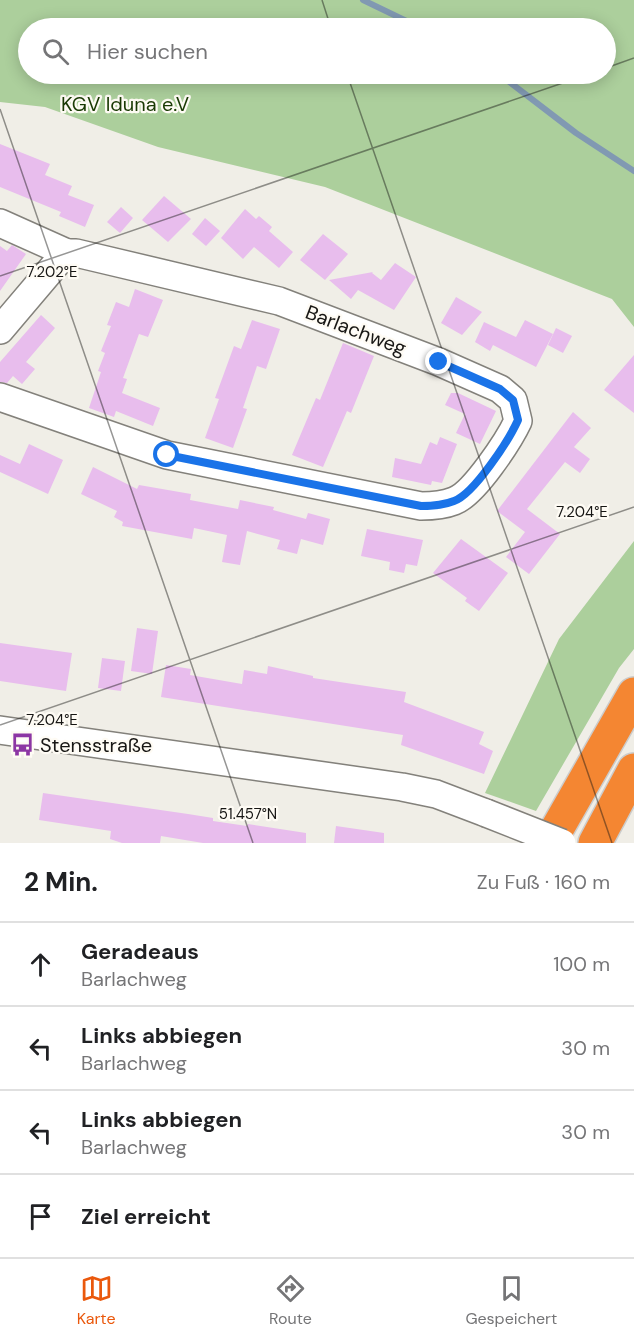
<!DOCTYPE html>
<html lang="de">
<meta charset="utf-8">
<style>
body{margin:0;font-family:"DM Sans",sans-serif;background:#f2f2f2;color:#202124}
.stop{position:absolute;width:18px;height:18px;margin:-14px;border:4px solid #1a73e8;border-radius:50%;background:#fff}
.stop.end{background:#1a73e8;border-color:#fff;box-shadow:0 2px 6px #0008}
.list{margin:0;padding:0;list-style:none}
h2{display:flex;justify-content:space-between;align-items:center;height:78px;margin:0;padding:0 24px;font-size:26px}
h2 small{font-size:20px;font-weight:400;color:#757577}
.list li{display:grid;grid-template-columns:39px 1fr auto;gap:18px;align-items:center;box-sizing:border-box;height:84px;padding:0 24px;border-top:2px solid #e0e0e0}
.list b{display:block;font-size:22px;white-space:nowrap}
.list p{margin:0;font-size:20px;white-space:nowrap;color:#757577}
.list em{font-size:20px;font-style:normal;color:#757577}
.icon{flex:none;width:33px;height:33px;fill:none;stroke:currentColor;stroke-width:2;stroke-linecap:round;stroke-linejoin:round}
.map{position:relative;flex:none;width:634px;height:843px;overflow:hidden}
.search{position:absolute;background:#fff;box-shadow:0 3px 15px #0003;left:18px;right:18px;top:18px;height:66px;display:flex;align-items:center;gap:15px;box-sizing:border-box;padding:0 21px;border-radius:33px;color:#757577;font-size:22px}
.sheet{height:414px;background:#fff}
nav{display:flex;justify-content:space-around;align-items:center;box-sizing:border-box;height:84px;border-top:2px solid #e0e0e0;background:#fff;font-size:16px;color:#757577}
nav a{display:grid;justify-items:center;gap:3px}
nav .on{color:#ea580c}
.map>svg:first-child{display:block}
.green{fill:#accf9c;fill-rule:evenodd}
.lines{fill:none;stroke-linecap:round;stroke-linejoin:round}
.stream{stroke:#8199b2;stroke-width:6}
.building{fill:#e8bded}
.minor-casing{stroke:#83817b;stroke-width:30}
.highway-casing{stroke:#cccccb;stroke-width:36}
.minor{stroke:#fff;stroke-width:27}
.highway{stroke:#f48632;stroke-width:33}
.minor-bridge-casing{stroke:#83817b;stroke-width:30;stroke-linecap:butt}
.minor-bridge{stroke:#fff;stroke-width:27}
.route{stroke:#1a73e8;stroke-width:8}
.ticks{fill:none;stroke:#171614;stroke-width:1.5;stroke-opacity:0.45}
.labels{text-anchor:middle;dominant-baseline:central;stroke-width:4.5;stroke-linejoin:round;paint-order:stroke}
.park-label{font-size:20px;fill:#1a3a04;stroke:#fefbf4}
.street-label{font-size:20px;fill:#171614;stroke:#fefbf4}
.poi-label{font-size:20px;fill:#171614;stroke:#fefbf4;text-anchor:start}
.ticks-label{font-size:15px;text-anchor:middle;fill:#171614;stroke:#fefbf4;stroke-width:4.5;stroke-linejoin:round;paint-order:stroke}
</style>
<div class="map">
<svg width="634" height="843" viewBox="0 0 634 843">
<rect width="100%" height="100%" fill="#f0eee7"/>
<g class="green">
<path d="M0,0h634v327l-22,-28 -287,-112 -167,-40 -113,-40 -45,-5zM606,28v46h-578v-46z"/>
<polygon points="634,541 634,649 619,668 536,811 485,793 559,639"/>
</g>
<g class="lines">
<g class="stream">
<polyline points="363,0 421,28"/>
<polyline points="499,74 576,133 634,171"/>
</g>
</g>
<g class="building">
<polygon points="0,144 50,164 45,175 72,186 68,195 94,205 85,227 59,216 61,212 0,187"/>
<polygon points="164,196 191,219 168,242 142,220"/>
<polygon points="121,207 133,218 120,233 107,222"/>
<polygon points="245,209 256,219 259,216 272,227 269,231 293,252 279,268 254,247 243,259 221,238"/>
<polygon points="205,218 220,231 206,246 192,234"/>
<polygon points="323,234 348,254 325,280 300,260"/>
<polygon points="12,245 26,254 0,291 0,246 7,251"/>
<polygon points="395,263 416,277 394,310 358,290 351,299 329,280 373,272 372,273 381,280"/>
<polygon points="135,289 163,300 148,337 139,334 123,378 127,379 122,393 160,408 153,426 116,411 114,417 89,408 101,372 98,371 105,353 101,351 111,326 107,325 116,302 129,307"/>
<polygon points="456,297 482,312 462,335 441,323"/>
<polygon points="41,315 55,328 26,362 35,369 22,384 13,376 7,383 0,382 0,362"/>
<polygon points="252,320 280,329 266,369 257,366 243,408 247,409 233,448 205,438 219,399 215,398 234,346 241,349"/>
<polygon points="525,320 553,334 536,367 493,345 490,351 475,342 484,322 516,337"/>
<polygon points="556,328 572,336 563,353 548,345"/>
<polygon points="343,343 374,356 351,413 347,411 323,467 292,455 316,398 320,400"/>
<polygon points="634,355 634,413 604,390"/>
<polygon points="451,393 458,393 496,411 480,444 456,433 465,414 445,405"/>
<polygon points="573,412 591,428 574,447 590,459 580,473 565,462 527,509 560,534 529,574 506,557 525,532 497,511"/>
<polygon points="440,437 457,444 442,483 432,481 431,485 392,477 395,458 421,464 430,442 437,445"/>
<polygon points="29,444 63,460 48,494 0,472 0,455 20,464"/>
<polygon points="93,467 137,489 139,485 191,494 190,500 238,509 240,500 274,507 273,510 306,519 308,513 330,519 323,545 301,539 297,554 277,549 280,540 247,531 240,565 222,562 227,535 194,528 192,539 122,526 123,522 114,517 117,511 81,494"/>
<polygon points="367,529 423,540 417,566 406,564 404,573 389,570 390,562 361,556"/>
<polygon points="461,539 508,573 479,611 465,601 467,598 433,573"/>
<polygon points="137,628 158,631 152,674 131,671"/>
<polygon points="0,643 72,653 66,691 0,681"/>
<polygon points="102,658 125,661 121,691 98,688"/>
<polygon points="166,665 191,669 190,675 242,684 244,670 267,674 268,666 313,676 313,678 406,692 404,702 484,732 479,744 493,751 484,774 401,745 403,735 161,697"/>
<polygon points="43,793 188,814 213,818 213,821 247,826 248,824 306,833 306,843 203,843 161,836 160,843 122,843 110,839 111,831 39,820"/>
<polygon points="336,826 384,833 384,843 334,843"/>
</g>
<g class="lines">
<defs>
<g id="minor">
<polyline points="0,223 67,253"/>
<path d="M0,330l61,-72 6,-5h9l203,48 160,61 61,27 13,11 5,21c-9,19 -44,73 -64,80 -10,4 -22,5 -33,5l-254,-51 -167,-58"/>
<polyline points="0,730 402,787 436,794 486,813"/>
</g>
<g id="highway">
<polyline points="549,843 634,694"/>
<polyline points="595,843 634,770"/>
</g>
</defs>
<use href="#minor" class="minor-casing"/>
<use href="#highway" class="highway-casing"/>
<use href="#minor" class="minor"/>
<use href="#highway" class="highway"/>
<defs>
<polyline id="minor-bridge" points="486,813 562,843"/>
</defs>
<use href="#minor-bridge" class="minor-bridge-casing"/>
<use href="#minor-bridge" class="minor-bridge"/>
</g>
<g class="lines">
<path class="route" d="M167,455l254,51c11,0 23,-1 33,-5 20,-7 55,-61 64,-81l-5,-20 -13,-11 -61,-27"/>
</g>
<path class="ticks" d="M322,0l9,28M606,68l28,-10M347,74l265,769M0,109l253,734M0,276l589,-202M0,725l634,-218"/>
<defs>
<symbol id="bus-bare" viewBox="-9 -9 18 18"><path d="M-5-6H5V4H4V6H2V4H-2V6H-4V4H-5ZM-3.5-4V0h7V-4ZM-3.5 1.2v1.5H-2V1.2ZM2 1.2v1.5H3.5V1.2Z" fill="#8c36a4" stroke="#fefbf4" stroke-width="2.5" paint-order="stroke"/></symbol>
</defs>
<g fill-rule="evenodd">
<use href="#bus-bare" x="6" y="728" width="33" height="33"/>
</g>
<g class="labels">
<g class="park-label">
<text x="125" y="104">KGV Iduna e.V</text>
</g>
<g class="street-label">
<text transform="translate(356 330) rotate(21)">Barlachweg</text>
</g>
<g class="poi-label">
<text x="40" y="745">Stensstraße</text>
</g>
</g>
<g class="ticks-label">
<text x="52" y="277">7.202°E</text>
<text x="582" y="517">7.204°E</text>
<text x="52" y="725">7.204°E</text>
<text x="248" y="819">51.457°N</text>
</g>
</svg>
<div class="stop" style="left:167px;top:455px"></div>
<div class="stop end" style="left:439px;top:362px"></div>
<div class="search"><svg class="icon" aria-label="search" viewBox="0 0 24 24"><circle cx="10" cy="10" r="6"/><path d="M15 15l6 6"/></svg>Hier suchen</div>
</div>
<section class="sheet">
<h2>2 Min.<small>Zu Fuß · 160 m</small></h2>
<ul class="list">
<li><svg class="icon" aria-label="ahead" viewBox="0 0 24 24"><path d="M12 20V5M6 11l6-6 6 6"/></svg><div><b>Geradeaus</b><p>Barlachweg</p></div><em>100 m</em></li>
<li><svg class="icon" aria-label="left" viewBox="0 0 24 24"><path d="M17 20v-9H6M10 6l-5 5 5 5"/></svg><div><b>Links abbiegen</b><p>Barlachweg</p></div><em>30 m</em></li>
<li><svg class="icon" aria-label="left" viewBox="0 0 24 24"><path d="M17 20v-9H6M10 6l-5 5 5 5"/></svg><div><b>Links abbiegen</b><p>Barlachweg</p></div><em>30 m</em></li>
<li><svg class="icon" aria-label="arrive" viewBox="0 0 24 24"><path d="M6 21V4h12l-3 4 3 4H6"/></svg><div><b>Ziel erreicht</b></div></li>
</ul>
</section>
<nav>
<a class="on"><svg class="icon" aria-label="map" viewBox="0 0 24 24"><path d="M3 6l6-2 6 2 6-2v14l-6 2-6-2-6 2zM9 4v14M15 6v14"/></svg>Karte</a>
<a><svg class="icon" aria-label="directions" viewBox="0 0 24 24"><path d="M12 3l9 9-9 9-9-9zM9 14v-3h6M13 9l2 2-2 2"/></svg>Route</a>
<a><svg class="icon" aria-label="saved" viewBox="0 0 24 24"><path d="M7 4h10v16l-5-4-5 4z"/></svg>Gespeichert</a>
</nav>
